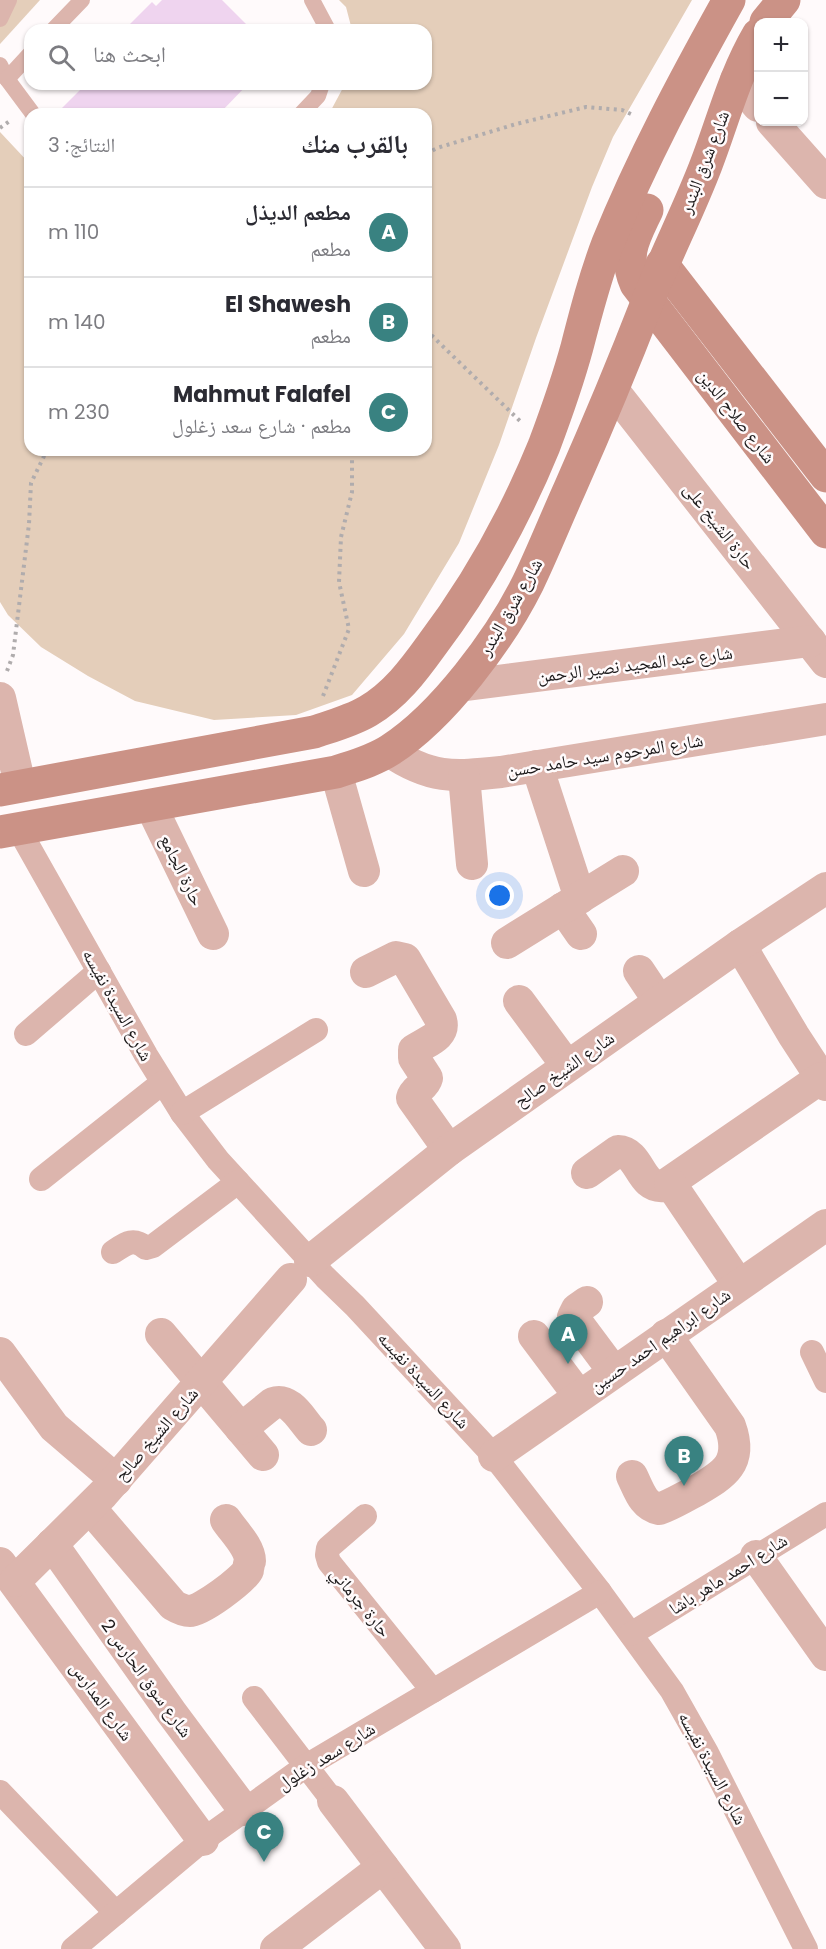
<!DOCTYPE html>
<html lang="ar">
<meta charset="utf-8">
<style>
body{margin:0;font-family:Poppins,"Noto Naskh Arabic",sans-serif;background:#f2f2f3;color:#2b2b33;direction:rtl}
.controls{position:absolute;right:18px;top:18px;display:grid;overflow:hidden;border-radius:12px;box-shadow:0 2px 4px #0004}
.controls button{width:54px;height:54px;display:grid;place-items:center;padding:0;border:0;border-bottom:2px solid #e1e1e2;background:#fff;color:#2b2b33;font:30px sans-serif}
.you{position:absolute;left:500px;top:896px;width:21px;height:21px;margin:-15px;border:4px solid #fff;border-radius:50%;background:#1a73e8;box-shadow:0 0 0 9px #1a73e833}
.badge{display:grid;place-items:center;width:39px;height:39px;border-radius:50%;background:#398281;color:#fff;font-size:20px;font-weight:700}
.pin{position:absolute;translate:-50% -50px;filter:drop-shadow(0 2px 3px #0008)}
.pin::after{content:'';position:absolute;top:32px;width:21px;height:18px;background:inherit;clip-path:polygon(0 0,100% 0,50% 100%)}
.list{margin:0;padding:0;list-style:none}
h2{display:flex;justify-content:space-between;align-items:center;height:78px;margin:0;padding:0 24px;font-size:26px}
h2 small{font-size:20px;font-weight:400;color:#7c7c81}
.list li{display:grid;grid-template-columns:39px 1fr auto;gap:18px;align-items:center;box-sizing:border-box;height:90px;padding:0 24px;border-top:2px solid #e1e1e2}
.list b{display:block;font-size:22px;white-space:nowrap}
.list p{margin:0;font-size:20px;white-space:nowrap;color:#7c7c81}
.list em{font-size:20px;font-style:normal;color:#7c7c81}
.icon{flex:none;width:33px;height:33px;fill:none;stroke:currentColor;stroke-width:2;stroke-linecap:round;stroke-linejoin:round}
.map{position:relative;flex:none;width:826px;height:1949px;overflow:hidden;direction:ltr}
.search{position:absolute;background:#fff;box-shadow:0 2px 4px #0004;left:24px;top:24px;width:408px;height:66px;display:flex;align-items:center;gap:15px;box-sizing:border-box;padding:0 21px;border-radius:18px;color:#7c7c81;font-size:22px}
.panel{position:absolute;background:#fff;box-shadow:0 2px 4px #0004;left:24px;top:108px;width:408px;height:348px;border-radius:18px;direction:rtl}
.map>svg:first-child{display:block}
.green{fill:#e4ceba}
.building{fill:#efd4ef}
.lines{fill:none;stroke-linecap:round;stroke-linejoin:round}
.path{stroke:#b0acad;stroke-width:4;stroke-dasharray:3 4.5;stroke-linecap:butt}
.service{stroke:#dcb5ad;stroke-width:16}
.pedestrian{stroke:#dcb5ad;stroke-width:24}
.minor{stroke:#dcb5ad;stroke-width:32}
.secondary{stroke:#cb9286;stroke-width:33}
.labels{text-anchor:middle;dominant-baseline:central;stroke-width:5;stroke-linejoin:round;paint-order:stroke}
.street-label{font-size:18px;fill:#1d1b1c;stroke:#fffafb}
</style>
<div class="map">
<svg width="826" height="1949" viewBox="0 0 826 1949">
<rect width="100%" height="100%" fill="#fffafb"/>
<g class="green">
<polygon points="0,0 40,0 0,44"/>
<polygon points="339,0 692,0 613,137 592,187 536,338 499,445 459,543 404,634 352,695 296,715 214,720 135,701 88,676 41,647 8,615 0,602 0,132 30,164 30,450 426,450 426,114 329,114 345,84 426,84 426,30 352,30 346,7"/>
</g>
<g class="building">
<polygon points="162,0 222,0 251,29 124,30 152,2 156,6"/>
<polygon points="86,84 248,84 219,114 56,114"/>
</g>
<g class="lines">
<g class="path">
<polyline points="0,128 11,120"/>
<polyline points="426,154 437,148 516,124 586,107 622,110 633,115"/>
<polyline points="426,330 520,421"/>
<polyline points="7,671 13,655 29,524 31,483 47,450"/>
<polyline points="323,696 349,629 339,582 341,537 352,492 352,450"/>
</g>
<g class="service">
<polyline points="312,0 328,30"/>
<polyline points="0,19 9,0"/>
<polyline points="53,30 82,0"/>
<polyline points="0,65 7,79 33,114"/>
<polyline points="7,79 30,54"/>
<polyline points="301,114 318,96 322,84"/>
</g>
<g class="pedestrian">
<polyline points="18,828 146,1055 182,1113 218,1160 325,1277 355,1306 494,1456 600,1592 672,1691 707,1753 806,1949"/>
<polyline points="26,1034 99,971"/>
<polyline points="182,1113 316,1030"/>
<polyline points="41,1179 162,1083"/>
<path d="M113,1252c12,-8 20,-15 33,-4l7,-2 85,-64"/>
<polyline points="812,1352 826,1381"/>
<polyline points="365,1516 328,1548 327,1555 329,1562 433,1691"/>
<polyline points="631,1634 826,1514"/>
<polyline points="254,1698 333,1801"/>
<polyline points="0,1792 116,1913"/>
<polyline points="73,1949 203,1840 306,1766 600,1592"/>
</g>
<g class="minor">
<polyline points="736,80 758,106"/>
<polyline points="772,122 826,183"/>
<polyline points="613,390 826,662"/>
<polyline points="459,686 810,641"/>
<polyline points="0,698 20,785"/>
<path d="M389,751c41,28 64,26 112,21l325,-53"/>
<polyline points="537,766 580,898"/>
<polyline points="336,772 364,871"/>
<polyline points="464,776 472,864"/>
<polyline points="151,806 213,934"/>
<polyline points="563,908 581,934"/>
<polyline points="507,943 623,871"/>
<polyline points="740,945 794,1036 826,1085"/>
<polyline points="639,971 659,1001"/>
<path d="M366,972l30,-15 9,2 36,61c5,17 -16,22 -27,30v8l13,20c-2,9 -13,11 -15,20l37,52"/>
<polyline points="519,1001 567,1066"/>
<path d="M587,1173l31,-22c23,1 21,38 46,35l157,-108"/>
<polyline points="670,1183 739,1285"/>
<polyline points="310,1261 449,1150 740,945 826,888"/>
<polyline points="587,1302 577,1309 573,1317 614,1372"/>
<polyline points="161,1334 263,1455"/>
<polyline points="534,1336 579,1396"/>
<polyline points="0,1353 54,1427 116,1480"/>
<path d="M241,1429l32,-26c17,-6 28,16 38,27"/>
<polyline points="494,1456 826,1225"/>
<path d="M632,1476c7,14 11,30 27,33 12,-4 23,-11 35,-17 29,-17 50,-28 36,-66l-64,-91"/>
<path d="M90,1508l83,97c5,3 11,6 17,6 11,0 53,-31 58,-41 0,-1 1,-7 2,-9 0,-14 -16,-29 -24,-41"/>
<polyline points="52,1544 171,1712 244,1810"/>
<polyline points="756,1556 826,1655"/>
<polyline points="0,1563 203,1840"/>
<polyline points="15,1581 103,1494 291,1279"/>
<polyline points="333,1801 445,1949"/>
<polyline points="276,1949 383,1867"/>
</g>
<g class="secondary">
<polyline points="766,22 784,0"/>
<path d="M647,210c-13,28 -24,44 -11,74l190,248"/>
<polyline points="662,264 826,476"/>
<path d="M0,790l314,-58c18,-6 37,-11 54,-21 27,-16 45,-40 63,-65 46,-61 84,-129 113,-200 12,-32 24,-66 33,-99 9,-35 18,-70 31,-104 34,-84 77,-164 121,-243"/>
<path d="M0,832l336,-60c18,-6 37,-11 54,-22 53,-34 110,-111 138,-167 15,-31 28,-64 42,-95 27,-61 53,-123 77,-185 18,-47 41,-91 59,-138 17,-44 28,-89 52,-130"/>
</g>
</g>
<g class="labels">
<g class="street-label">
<text transform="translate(704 162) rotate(-69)">شارع شرق البندر</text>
<text transform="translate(737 416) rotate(52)">شارع صلاح الدين</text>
<text transform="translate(720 526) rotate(52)">حارة الشيخ على</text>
<text transform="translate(510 607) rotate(-60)">شارع شرق البندر</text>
<text transform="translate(635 664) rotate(-7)">شارع عبد المجيد نصير الرحمن</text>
<text transform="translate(605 755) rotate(-9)">شارع المرحوم سيد حامد حسن</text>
<text transform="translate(182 870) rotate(64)">حارة الجامع</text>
<text transform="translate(118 1005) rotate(61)">شارع السيدة نفيسه</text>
<text transform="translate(564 1069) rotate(-35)">شارع الشيخ صالح</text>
<text transform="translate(660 1340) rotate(-35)">شارع ابراهيم احمد حسين</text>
<text transform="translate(424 1380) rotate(47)">شارع السيدة نفيسه</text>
<text transform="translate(156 1434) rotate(-49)">شارع الشيخ صالح</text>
<text transform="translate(728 1574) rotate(-32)">شارع احمد ماهر باشا</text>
<text transform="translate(361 1602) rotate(51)">حارة جرماني</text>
<text transform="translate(147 1678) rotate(54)">شارع سوق الحارس 2</text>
<text transform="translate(102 1701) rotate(54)">شارع المدارس</text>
<text transform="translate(326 1756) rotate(-32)">شارع سعد زغلول</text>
<text transform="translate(713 1768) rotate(62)">شارع السيدة نفيسه</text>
</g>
</g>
</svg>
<div class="controls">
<button>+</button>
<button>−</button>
</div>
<div class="you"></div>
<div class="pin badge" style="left:568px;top:1364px">A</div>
<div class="pin badge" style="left:684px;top:1486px">B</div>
<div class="pin badge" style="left:264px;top:1862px">C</div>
<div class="search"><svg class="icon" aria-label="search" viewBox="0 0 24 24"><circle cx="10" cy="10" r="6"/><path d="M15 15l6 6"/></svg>ابحث هنا</div>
<section class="panel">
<h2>بالقرب منك<small>النتائج: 3</small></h2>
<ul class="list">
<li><span class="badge">A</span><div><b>مطعم الديذل</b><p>مطعم</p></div><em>110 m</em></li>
<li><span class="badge">B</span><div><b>El Shawesh</b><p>مطعم</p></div><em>140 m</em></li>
<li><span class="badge">C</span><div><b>Mahmut Falafel</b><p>مطعم · شارع سعد زغلول</p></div><em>230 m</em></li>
</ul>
</section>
</div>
